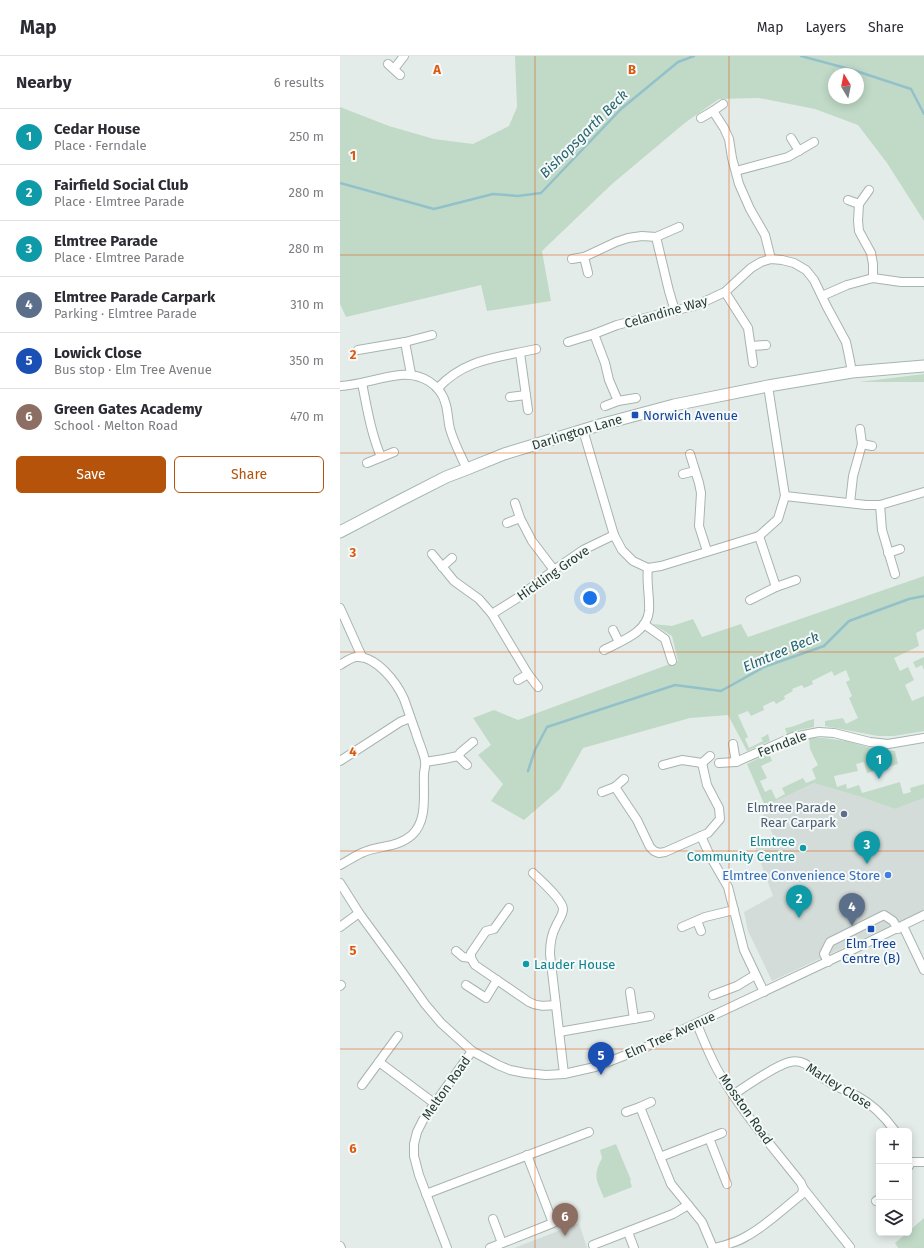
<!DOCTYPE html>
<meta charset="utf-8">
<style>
body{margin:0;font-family:"Fira Sans",sans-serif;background:#f7f7f7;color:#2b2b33}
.controls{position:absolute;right:12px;bottom:12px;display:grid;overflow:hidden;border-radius:6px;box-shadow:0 2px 10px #0003}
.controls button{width:36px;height:36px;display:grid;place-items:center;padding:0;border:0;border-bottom:1px solid #e1e1e2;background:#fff;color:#2b2b33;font:20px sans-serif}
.compass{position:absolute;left:488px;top:12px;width:36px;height:36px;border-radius:50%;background:#fff;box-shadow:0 2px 10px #0003;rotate:350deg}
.you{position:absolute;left:250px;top:542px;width:14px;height:14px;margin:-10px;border:3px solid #fff;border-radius:50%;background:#1a73e8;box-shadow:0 0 0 6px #1a73e833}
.badge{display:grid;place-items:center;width:26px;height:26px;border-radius:50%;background:#b45309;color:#fff;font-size:13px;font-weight:700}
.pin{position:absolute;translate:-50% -33px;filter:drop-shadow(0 1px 2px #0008)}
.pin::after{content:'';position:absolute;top:21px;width:14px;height:12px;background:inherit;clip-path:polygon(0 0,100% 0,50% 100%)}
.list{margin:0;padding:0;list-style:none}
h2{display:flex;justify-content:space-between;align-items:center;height:52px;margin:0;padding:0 16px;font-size:17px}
h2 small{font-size:13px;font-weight:400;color:#7c7c81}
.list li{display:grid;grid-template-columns:26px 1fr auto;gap:12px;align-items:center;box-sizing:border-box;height:56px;padding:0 16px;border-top:1px solid #e1e1e2}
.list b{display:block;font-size:15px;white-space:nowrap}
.list p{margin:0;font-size:13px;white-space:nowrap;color:#7c7c81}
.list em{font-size:13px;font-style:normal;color:#7c7c81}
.actions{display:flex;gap:8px;padding:12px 16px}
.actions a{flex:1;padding:9px 0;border:1px solid #b45309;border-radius:6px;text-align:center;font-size:14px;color:#b45309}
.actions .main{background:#b45309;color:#fff}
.icon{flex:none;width:22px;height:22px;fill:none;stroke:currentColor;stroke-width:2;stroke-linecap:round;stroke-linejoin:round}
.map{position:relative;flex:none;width:584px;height:1192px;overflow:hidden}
header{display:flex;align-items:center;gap:24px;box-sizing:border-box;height:56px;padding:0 20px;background:#fff;border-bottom:1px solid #e1e1e2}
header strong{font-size:19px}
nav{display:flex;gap:22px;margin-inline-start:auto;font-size:14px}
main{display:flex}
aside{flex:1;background:#fff}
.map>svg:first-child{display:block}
.built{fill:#d3dcd8}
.green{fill:#c0dac7;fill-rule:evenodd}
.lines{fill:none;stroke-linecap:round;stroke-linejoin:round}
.stream{stroke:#93c1ca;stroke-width:2.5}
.street-casing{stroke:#a7b4b0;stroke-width:10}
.secondary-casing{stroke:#a4b6b0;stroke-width:13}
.street{stroke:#fff;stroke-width:8}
.secondary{stroke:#fff;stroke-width:11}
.grid{fill:none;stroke:#de580e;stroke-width:1;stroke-opacity:0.55}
.transit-dot{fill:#1a4fb4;stroke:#f5f9f7;stroke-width:1.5}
.service-dot{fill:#5c6f8a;stroke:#f5f9f7;stroke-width:1.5}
.culture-dot{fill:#0f9aa8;stroke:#f5f9f7;stroke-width:1.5}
.shop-dot{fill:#3f7fe0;stroke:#f5f9f7;stroke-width:1.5}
.labels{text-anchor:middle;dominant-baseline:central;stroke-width:4;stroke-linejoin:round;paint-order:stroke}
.street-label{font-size:13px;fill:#263c36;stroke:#f5f9f7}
.transit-label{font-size:13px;fill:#164399;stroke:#f5f9f7;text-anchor:start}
.service-label{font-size:13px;fill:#4e5e75;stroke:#f5f9f7;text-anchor:end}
.culture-label{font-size:13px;fill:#0d838f;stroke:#f5f9f7;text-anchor:end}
.shop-label{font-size:13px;fill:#366cbe;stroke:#f5f9f7;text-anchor:end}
.water-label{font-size:14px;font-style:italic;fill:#276471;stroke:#f5f9f7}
.grid-label{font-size:13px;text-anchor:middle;font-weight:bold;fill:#de580e;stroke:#f5f9f7;stroke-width:4;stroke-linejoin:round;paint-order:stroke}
</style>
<header>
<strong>Map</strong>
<nav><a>Map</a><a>Layers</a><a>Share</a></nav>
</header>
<main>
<aside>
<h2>Nearby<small>6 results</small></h2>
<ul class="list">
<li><span class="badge" style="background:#0f9aa8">1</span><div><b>Cedar House</b><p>Place · Ferndale</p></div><em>250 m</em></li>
<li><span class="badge" style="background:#0f9aa8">2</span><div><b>Fairfield Social Club</b><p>Place · Elmtree Parade</p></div><em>280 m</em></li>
<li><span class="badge" style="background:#0f9aa8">3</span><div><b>Elmtree Parade</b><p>Place · Elmtree Parade</p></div><em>280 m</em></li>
<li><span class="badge" style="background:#5c6f8a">4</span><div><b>Elmtree Parade Carpark</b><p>Parking · Elmtree Parade</p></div><em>310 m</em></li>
<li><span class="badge" style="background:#1a4fb4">5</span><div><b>Lowick Close</b><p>Bus stop · Elm Tree Avenue</p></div><em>350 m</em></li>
<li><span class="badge" style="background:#8d6e63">6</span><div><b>Green Gates Academy</b><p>School · Melton Road</p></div><em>470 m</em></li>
</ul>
<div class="actions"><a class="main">Save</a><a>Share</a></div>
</aside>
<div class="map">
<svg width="584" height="1192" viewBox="0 0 584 1192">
<rect width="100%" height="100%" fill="#e4ece9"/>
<g class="built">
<polygon points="474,727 521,741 555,753 584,742 584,854 432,925 408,875 404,856 433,840 414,789 433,779 420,752"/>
<polygon points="239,1167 247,1192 174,1192"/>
</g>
<g class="green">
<path d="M175,0h409v165l-37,-58 -29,-38 -43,-16 -56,-11 -40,1 -33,23 -74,62 -70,67 9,50 -64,10 -6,-26 -135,32 -6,-13v-197l49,19 45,13 39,5 36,-18 8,-19zM494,18h24v24h-24z"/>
<polygon points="584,318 584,326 519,326"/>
<polygon points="584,520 584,573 576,577 579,590 554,602 560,615 568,611 574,624 565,629 572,645 584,640 584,675 554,680 538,680 485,670 485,665 503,662 506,668 518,662 509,642 512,640 506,626 510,624 506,614 494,620 492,615 472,625 473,628 464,632 462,629 452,633 453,635 444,640 445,643 436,648 434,645 423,650 424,654 411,660 408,655 398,659 408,681 405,683 409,692 423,685 421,682 428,678 430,685 407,695 388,659 350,662 243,692 220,733 184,764 151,745 163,728 138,699 151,689 133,662 154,654 178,664 338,605 332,580 313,568 332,570 353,563 362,581 401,568 408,581"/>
<polygon points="584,601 584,614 582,609 576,612 573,606"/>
<path d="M474,663v8l-16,3 -11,5 -2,-7c11,-1 19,-7 29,-9z"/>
<polygon points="469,682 483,682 507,685 531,692 555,695 558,708 527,717 524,706 516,708 518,715 494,720 497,731 506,728 507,733 519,729 522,737 560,726 563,738 571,736 570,732 584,728 584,742 555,753 521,741 474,727 425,750 407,708 429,697 432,705 421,710 427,722 420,725 425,736 431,733 436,743 445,738 442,732 463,722 466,727 476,723 472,713 478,709 470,693"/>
<path d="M276,1088l15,36 -1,1 2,6 -28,11c-7,-18 -12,-21 -2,-40l-2,-8z"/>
<polygon points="584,1162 584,1192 558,1192 555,1187 567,1177 569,1177 569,1175"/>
</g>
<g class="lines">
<g class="stream">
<polyline points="461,0 513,14 571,33 584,58"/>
<polyline points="0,127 94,153 153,138 178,140 201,137 281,53 338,6 354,0"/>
<polyline points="188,715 195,694 207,671 335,629 381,635 424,611 484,590 509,565 569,543 584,540"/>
</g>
<defs>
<g id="street">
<polyline points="48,8 60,19"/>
<polyline points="54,13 64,0"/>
<polyline points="373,55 383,48"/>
<polyline points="361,62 373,55 384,72 389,83 392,102 399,128 410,153 425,179 431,203"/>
<polyline points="451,82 459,95"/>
<polyline points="396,115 448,101 474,86"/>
<polyline points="508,144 519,148 529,134"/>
<polyline points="519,148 518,165 519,175 531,197 533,208 533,222"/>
<polyline points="316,181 339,171"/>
<polyline points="244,201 248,217"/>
<polyline points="232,203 244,201 276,186 288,182 302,180 316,181 329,235 335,255"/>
<polyline points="385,236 408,272 413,307"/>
<polyline points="482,240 507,229 533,222 561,226 584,226"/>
<polyline points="254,278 265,307 269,324 278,345 265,350"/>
<polyline points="65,286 71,318"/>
<polyline points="228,286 254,278 277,269 357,249 385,236 411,212 421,206 431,203 442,204 454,207 466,214 474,224 487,251 506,286 509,300 512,316"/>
<polyline points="411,290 426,289"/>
<polyline points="18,294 65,286 92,279"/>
<polyline points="180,297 188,354"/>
<path d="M22,327c5,25 9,50 19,74"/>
<path d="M0,330c20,-1 40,-9 60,-11 21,-2 41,9 46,30 2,8 2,16 4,24 4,14 11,27 17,40"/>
<path d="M98,332c28,-30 60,-30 98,-39"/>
<polyline points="170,341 186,339"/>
<polyline points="278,345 296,342"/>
<polyline points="243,374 274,479 282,494 293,505 308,512 321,510 419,480 438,463 445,440 428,330"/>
<polyline points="522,388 532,390"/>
<polyline points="350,398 359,427 361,437 359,470 367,495"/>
<polyline points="27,407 54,396"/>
<polyline points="343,418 355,415"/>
<polyline points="445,440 526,449 540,449 584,436"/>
<polyline points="175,447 180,462 192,485 214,514"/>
<polyline points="510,447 513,420 522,388 520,373"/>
<polyline points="540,449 542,474 555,518"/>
<polyline points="167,467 180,462"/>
<polyline points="419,480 436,531"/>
<polyline points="548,497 560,493"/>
<polyline points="92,498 114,525 139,543 152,558"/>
<polyline points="102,511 112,502"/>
<polyline points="410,544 436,531 456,524"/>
<polyline points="0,552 22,601"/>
<polyline points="304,568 325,583 332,605"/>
<polyline points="273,574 279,586"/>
<path d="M264,594c17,-9 43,-17 45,-39 1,-15 -3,-29 -1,-43"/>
<path d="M0,609c5,-3 10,-7 16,-8 20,-2 41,26 48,42 4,11 8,23 12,34 2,8 9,22 9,29 1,4 -1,8 -1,12 -1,20 4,46 -12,61 -15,13 -31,10 -48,17 -8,3 -16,9 -24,13"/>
<polyline points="178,624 188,618"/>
<polyline points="198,631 188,618 152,558 179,541 214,514 243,494 274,479"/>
<polyline points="393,688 396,706"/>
<polyline points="118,700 127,709"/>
<polyline points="0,705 60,666 70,662"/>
<polyline points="85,706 104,703 118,700 121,696 133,686"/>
<polyline points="379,707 396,706 453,681 479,676 494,677 530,686 548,688 584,682"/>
<polyline points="323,709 342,704 362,707 370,700"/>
<polyline points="284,723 275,731 297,764 310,791 314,795 319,797 325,796 368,777 380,763 379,752 367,729 362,707"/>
<polyline points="262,736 275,731"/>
<polyline points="361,780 370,800 388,831 404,894 424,936"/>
<path d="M193,817c7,7 30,27 30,36 0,6 -5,12 -7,17 -5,9 -6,18 -6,28l14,120"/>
<polyline points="0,827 19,857 63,917 85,948 101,967 132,995 158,1009 170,1014 185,1017 206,1019 224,1018 255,1011 304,992 512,894 584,859"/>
<path d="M169,852l-15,21 -8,2 -15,22v5l4,7 54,37c9,5 17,4 27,3"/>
<polyline points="357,865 361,875"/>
<polyline points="563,870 584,914"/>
<polyline points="0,871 19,857"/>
<polyline points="342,871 365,861 394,854"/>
<polyline points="116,895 123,901 131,902"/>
<polyline points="488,906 484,898 490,886 544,859 553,865 558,873"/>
<polyline points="126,929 146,942 157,924"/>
<polyline points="0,930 1,929"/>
<polyline points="290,936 294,963"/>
<polyline points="373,939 397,930 415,919"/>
<path d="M357,968c6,15 12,30 20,45 23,41 55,77 84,114l2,5 -1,6c-18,14 -35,31 -55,42 -9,6 -21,9 -32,12"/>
<polyline points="219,976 310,960"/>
<polyline points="39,1006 94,1047"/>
<polyline points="22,1029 58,980"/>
<path d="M393,1039c13,-9 43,-30 57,-33 17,-4 24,11 36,18 10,7 21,11 31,16 15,8 28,21 38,35"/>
<polyline points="300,1051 311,1046"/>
<polyline points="286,1056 300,1051 331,1128 362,1166 373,1192"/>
<polyline points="369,1082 387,1128"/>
<polyline points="320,1101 382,1077"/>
<polyline points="569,1110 571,1106 584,1106"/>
<polyline points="463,1132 510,1191"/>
<polyline points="86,1138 249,1076"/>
<polyline points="536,1145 539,1143"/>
<polyline points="153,1163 162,1187"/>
<polyline points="288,1176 294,1192"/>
<polyline points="253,1189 333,1158 348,1149"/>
<polyline points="0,1190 1,1192"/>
<polyline points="107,1192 79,1119 74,1100 74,1088 77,1076 83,1064 132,995"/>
<polyline points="150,1192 213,1167 187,1099"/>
</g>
<polyline id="secondary" points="0,476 59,445 106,421 127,413 164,398 263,368 334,349 428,330 512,316 584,310"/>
</defs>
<use href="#street" class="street-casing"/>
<use href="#secondary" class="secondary-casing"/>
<use href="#street" class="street"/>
<use href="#secondary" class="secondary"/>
</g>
<path class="grid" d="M195,0v1192M389,0v1192M0,199h584M0,397h584M0,596h584M0,795h584M0,993h584"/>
<g class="transit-dot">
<rect x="291" y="355" width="8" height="8" rx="2"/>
<rect x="527" y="869" width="8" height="8" rx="2"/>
</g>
<circle class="service-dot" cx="504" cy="758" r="4"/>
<g class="culture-dot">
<circle cx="463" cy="792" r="4"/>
<circle cx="186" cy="908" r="4"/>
</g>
<circle class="shop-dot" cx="548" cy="819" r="4"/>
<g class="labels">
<g class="street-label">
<text transform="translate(326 256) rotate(-16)">Celandine Way</text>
<text transform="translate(237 376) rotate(-17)">Darlington Lane</text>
<text transform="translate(213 517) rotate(-35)">Hickling Grove</text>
<text transform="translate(442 688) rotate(-21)">Ferndale</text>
<text transform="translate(330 979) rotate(-24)">Elm Tree Avenue</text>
<text transform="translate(499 1030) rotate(32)">Marley Close</text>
<text transform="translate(106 1032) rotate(-55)">Melton Road</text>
<text transform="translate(406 1053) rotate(55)">Mosston Road</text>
</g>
<g class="transit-label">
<text x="303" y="359">Norwich Avenue</text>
<text x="531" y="887" text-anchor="middle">Elm Tree<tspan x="531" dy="15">Centre (B)</tspan></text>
</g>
<g class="service-label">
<text x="496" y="751">Elmtree Parade<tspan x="496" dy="15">Rear Carpark</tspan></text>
</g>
<g class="culture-label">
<text x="455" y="785">Elmtree<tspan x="455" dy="15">Community Centre</tspan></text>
<text x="194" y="908" text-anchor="start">Lauder House</text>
</g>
<g class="shop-label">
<text x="540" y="819">Elmtree Convenience Store</text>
</g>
<g class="water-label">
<text transform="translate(244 78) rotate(-45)">Bishopsgarth Beck</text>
<text transform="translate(441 596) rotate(-23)">Elmtree Beck</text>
</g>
</g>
<g class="grid-label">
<text x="97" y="18">A</text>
<text x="292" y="18">B</text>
<text x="13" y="104">1</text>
<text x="13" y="303">2</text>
<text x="13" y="501">3</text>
<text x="13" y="700">4</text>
<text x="13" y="899">5</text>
<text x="13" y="1097">6</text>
</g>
</svg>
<div class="controls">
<button>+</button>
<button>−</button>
<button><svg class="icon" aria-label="layers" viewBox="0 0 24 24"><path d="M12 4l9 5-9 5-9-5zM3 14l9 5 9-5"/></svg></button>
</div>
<svg class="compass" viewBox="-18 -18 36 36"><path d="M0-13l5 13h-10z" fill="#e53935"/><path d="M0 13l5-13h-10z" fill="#7c7c81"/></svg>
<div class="you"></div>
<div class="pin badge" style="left:539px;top:723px;background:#0f9aa8">1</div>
<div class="pin badge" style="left:459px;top:862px;background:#0f9aa8">2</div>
<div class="pin badge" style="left:527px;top:808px;background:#0f9aa8">3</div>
<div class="pin badge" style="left:512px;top:870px;background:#5c6f8a">4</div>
<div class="pin badge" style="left:261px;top:1019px;background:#1a4fb4">5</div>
<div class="pin badge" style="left:225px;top:1180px;background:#8d6e63">6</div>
</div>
</main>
